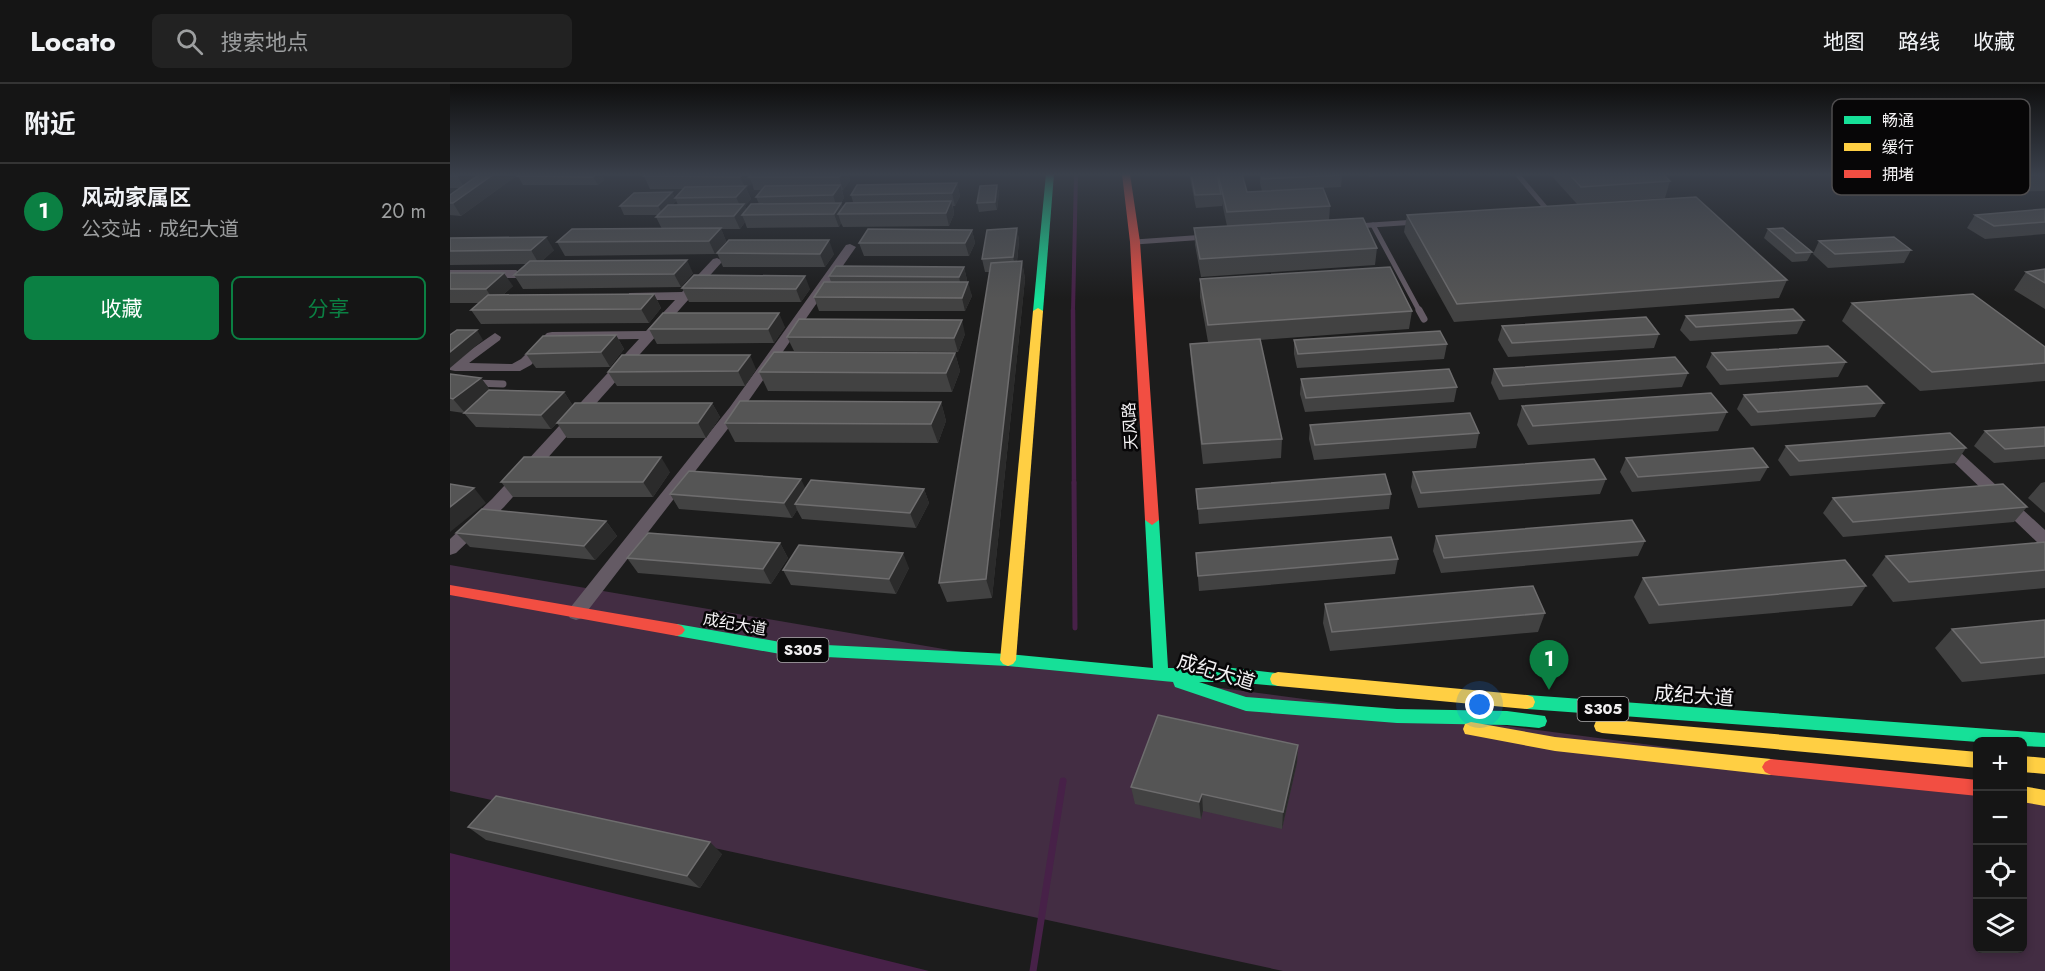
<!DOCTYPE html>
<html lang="zh">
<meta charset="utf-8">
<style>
body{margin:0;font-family:Jost,"Noto Sans SC",sans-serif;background:#222;color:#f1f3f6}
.controls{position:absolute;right:18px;bottom:18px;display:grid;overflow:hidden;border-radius:9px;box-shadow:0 3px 9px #0003}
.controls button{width:54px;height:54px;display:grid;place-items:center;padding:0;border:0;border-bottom:2px solid #343434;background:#151515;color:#f1f3f6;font:30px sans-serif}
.you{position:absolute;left:1030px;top:621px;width:21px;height:21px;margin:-15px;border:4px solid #fff;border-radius:50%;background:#1a73e8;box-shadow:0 0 0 9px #1a73e833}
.badge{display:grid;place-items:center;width:39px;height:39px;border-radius:50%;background:#0b8043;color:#fff;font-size:20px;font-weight:700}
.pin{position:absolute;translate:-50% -50px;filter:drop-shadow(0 2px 3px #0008)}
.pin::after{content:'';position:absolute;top:32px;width:21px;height:18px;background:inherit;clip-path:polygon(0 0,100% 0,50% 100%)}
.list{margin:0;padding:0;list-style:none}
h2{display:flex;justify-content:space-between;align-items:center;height:78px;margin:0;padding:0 24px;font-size:26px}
h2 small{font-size:20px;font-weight:400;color:#9d9fa0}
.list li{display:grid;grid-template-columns:39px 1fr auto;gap:18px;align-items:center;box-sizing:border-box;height:96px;padding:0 24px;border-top:2px solid #343434}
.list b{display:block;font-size:22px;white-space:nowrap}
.list p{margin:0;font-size:20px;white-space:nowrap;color:#9d9fa0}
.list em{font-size:20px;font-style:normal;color:#9d9fa0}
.actions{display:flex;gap:12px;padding:18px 24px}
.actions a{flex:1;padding:14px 0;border:2px solid #0b8043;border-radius:9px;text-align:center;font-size:21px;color:#0b8043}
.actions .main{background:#0b8043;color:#fff}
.icon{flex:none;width:33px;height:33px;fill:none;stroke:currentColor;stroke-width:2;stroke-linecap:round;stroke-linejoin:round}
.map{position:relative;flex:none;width:1595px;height:887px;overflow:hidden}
header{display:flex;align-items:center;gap:36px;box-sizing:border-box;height:84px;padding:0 30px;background:#151515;border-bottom:2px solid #343434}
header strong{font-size:28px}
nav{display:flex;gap:33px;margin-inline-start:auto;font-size:21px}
.search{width:420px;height:54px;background:#222;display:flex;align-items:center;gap:15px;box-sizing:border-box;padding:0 21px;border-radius:9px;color:#9d9fa0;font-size:22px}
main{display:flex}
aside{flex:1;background:#151515}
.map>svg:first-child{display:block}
.green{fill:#432d43}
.water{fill:#472148}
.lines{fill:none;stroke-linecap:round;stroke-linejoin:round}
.stream-far3{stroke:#472148;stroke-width:4}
.stream-far2{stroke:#472148;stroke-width:4.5}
.stream-far1{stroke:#472148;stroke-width:5}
.stream{stroke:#472148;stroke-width:7}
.lane-far1{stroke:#645a64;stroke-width:5}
.lane{stroke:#645a64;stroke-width:7}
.street{fill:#645a64;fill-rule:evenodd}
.fast{fill:#16e098;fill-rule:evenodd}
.slow{fill:#ffcf43;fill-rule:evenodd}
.jam{fill:#f24e42;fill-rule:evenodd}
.wall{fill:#424242;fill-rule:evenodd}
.shaded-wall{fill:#2b2b2b}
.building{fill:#555;stroke:#6e6d6e;stroke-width:1.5}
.labels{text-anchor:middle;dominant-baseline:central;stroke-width:5;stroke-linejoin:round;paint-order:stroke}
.shield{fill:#070607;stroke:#acaaac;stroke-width:1.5}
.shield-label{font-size:15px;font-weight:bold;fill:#f3f1f3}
.street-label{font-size:16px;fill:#f3f1f3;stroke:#070607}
.near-street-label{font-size:20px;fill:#f3f1f3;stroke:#070607}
.key{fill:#070607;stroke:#4e4c4e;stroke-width:1.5}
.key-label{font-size:16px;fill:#f3f1f3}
</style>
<header>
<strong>Locato</strong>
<div class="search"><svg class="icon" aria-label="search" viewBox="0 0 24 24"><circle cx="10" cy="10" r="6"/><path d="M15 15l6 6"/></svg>搜索地点</div>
<nav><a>地图</a><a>路线</a><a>收藏</a></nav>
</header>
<main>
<aside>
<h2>附近<small></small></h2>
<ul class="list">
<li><span class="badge">1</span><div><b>风动家属区</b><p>公交站 · 成纪大道</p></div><em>20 m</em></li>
</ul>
<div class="actions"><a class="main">收藏</a><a>分享</a></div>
</aside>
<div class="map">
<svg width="1595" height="887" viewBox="0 0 1595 887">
<rect width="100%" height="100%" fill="#1c1c1c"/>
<polygon class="green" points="0,481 558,576 1527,704 1528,864 1572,864 1573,710 1595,713 1595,887 833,887 0,707"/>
<polygon class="water" points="0,769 479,887 0,887"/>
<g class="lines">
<polyline class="stream-far3" points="623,228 626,90"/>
<polyline class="stream-far2" points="623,226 624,400"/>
<polyline class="stream-far1" points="624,398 625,544"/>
<polyline class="stream" points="583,887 613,697"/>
<g class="lane-far1">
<polyline points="1067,90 1100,129"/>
<polyline points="923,141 970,228"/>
<polyline points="907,142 966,138"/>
<polyline points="685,158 756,153"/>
</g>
<g class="lane">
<polyline points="969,226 974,235"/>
<polyline points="24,299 53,300"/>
</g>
<g class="street">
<polygon points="400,160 406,163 290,329 132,534 126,536 120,534 117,529 120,524 280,323 396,161"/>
<polygon points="267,174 273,177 271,179 54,423 6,469 0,471 0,455 42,415 189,255 105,256 81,281 70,287 5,287 0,286 0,280 45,249 51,253 50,256 19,279 62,280 71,275 97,249 102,248 196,247 225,216 183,216 179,215 179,209 232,208 263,175"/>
<polygon points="0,186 66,186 72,190 66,194 0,194"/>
<polygon points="1493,355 1498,357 1595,446 1595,462 1589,460 1488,363 1486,360 1488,357"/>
</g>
<g class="fast">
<polygon points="596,90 604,90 593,227 588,230 583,227"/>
<polygon points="702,431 709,436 718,584 783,584 834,590 836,595 834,600 828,602 783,598 749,598 796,613 947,625 1057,627 1095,632 1097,637 1095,642 1089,644 1057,641 947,639 796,627 725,603 723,598 558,582 336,571 227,552 222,550 219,546 222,542 227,540 336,559 558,570 703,584 695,436"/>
<polygon points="1077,611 1595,649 1595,663 1572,662 1572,658 1528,658 1077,625 1071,623 1069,618 1071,613"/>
</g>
<g class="slow">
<polygon points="588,224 593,227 566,576 563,580 558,582 553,580 550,576 583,227"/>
<polygon points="828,588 1077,611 1083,613 1085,618 1083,623 1077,625 828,602 822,600 820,595 822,590"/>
<polygon points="1152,635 1528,668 1528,684 1152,649 1146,647 1144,642 1146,637"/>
<polygon points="1021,638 1105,653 1321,675 1327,678 1330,683 1327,688 1321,691 1105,667 1015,650 1013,645 1015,640"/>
<polygon points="1572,672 1595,674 1595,690 1572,688"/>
<polygon points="1572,702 1595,706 1595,722 1572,718"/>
</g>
<g class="jam">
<polygon points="672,90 680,90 690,158 709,436 702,441 695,436 680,158"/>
<polygon points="0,501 227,540 232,542 235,546 232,550 227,552 0,511"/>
<polygon points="1321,675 1528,696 1528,712 1321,691 1315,688 1312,683 1315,678"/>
</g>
</g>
<g class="wall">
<polygon points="0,90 27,93 30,90 69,90 11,132 0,131 0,111 9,104 0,104"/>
<polygon points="71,90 186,90 185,92 152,91 154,96 148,101 73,101 68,92"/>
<path d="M398,90l2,7 -7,9h-1l2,8 -3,5 2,4 10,-5 -2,-7 106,-12 3,13 -5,10h-2l1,8 -5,12 -106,1 -2,-4 -2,4 -92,1 -2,-6 -5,7h-19l5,12 -11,13 -150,2 -8,-14 105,-13 -6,-12 2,-2h-34l-4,-9 52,-14 4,9 -4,4h6l-3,-7 8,-9h-33l-6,-13zM302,99l2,7h8l-6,7 3,7 -13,6 -1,-4 6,-7 -5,-11z"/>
<polygon points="739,90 792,90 797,108 880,122 879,136 927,164 925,181 751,193 745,161 744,144 777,142 772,119 772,122 746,124"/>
<polygon points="810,90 892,91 891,103 812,107 810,99"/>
<polygon points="918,90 973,90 919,93"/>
<polygon points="1100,90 1213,90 1220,97 1215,114 1127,120"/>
<polygon points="1502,90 1595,90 1595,107 1527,108 1508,94 1509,92 1505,92"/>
<polygon points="547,101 549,109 547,126 529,128 527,119"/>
<polygon points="1595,125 1595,150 1535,155 1517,144 1525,131"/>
<polygon points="957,131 1337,196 1329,214 1004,238 954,148"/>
<polygon points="567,144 569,157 567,178 572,177 575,195 542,514 497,518 489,499 540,188 535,188 532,175"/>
<polygon points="1318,145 1362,168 1357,177 1342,178 1314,154"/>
<polygon points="522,146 525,159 519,172 414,172 409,159"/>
<polygon points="0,154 104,166 92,177 243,189 231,203 73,205 64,191 77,180 0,181"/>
<polygon points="1369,157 1461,166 1454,179 1378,184 1363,170"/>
<polygon points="267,169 384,170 375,183 273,183"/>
<polygon points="514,183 517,196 516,198 522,212 515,227 369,227 364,213 381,198 379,192"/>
<polygon points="1595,185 1595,225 1564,206 1576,188"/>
<polygon points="0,189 63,202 53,211 204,210 211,224 199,239 31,240 21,226 30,219 0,219"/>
<polygon points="244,191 360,205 351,218 239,218 232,204"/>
<polygon points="750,195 962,227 959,245 810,256 832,355 831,374 753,380 741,278 740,260 758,258 750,213"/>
<polygon points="1402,219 1595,279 1595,297 1470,307 1392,237"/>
<polygon points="1236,232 1354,236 1347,250 1240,257 1230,246"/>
<polygon points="1052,242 1209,250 1204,264 1058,273 1048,256"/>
<polygon points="335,243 324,259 207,260 199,245"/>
<polygon points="515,250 508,268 344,267 337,253"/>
<polygon points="166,251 174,265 160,283 86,284 76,270"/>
<polygon points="844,256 997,260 994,275 847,284 844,270"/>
<polygon points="505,269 510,287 502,308 318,307 309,288"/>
<polygon points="1262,269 1396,278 1388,293 1270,301 1256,283"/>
<polygon points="306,285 295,302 167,302 158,288"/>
<polygon points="1044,285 1238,289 1232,303 1049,316 1041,299"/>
<polygon points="0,290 31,294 40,306 114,308 123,322 262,319 270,333 256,354 117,354 107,339 112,334 101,345 26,343 14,329 0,327"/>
<polygon points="851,295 1007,303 1004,318 855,328 850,310"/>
<polygon points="1294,311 1434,319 1425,333 1301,342 1287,325"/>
<polygon points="491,318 496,337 488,359 285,358 275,339"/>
<polygon points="1072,322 1277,328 1268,347 1078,361 1067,341"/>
<polygon points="860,341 1029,349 1026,364 864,376 859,355"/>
<polygon points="1595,343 1595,375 1544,379 1524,362 1535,347"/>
<polygon points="1336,362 1516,364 1506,379 1340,392 1328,376"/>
<polygon points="1176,374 1318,383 1310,397 1182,408 1170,388"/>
<polygon points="220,388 203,413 63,413 51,398"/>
<polygon points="963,388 1156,395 1150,410 968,424 961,403"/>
<polygon points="1595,398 1595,429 1578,414 1591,399"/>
<polygon points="356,404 474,405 479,419 466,444 352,435 347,426 342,434 229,425 220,410"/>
<polygon points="746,405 941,410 939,425 749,440"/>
<polygon points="1383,414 1577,423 1564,438 1393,453 1373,429"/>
<polygon points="156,437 167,452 145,476 20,463 6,449"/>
<polygon points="986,452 1195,457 1188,472 991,489 983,467"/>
<polygon points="1595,458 1595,504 1443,518 1422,491 1436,472"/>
<polygon points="330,459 338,474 321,500 188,489 177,474"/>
<polygon points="746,469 948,475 945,490 749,507"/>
<polygon points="459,484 446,510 341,501 333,486"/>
<polygon points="1193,494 1416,502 1402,522 1199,540 1184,513"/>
<polygon points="875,520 1095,529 1088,548 880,567 873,539"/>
<polygon points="1595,536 1595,590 1512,598 1485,564 1502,545"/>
<polygon points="848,661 847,679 832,745 753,727 751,735 685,720 681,703"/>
<polygon points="18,743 272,770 250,804 36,756"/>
</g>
<g class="shaded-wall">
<polygon points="10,90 26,90 29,95 15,104 7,92"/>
<polygon points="44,90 69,90 11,132 3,119"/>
<polygon points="146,90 151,90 154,96 148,101 143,93"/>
<polygon points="293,90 301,90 299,93 302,99 296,104 301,115 295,122 298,131 292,131 295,138 290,145 284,132 291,124 286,113 295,103 290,93"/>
<polygon points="392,90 398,90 400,97 393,106 389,93"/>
<polygon points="507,99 510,112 505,122 502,109"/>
<polygon points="390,101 394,114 387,124 383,111"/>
<polygon points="547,101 549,109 547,126 545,118"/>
<polygon points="222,108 226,117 213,130 208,122"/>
<polygon points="501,117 504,130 499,142 496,129"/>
<polygon points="391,119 395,130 388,130 391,139 389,143 384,130"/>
<polygon points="271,144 276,157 265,170 259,157"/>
<polygon points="567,144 569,157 566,186 563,173"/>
<polygon points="522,146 525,159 519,172 515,159"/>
<polygon points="96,153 104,166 89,180 81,166"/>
<polygon points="379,156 384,170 375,183 370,170"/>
<polygon points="237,176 243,189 231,203 224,190"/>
<polygon points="572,177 575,195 542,514 536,495"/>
<polygon points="514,183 517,196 512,207 509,193"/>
<polygon points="54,189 63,202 45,218 36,205"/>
<polygon points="355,192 360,205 351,218 346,205"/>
<polygon points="518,198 522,212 515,227 512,214"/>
<polygon points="204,210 211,224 199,239 191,225"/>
<polygon points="329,229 335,243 324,259 318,245"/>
<polygon points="512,236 515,250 508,268 504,254"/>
<polygon points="27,246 33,256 0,284 0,268"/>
<polygon points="166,251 174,265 160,283 151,268"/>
<polygon points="505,269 510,287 502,308 496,289"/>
<polygon points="300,271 306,285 295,302 288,287"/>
<polygon points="31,294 42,308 15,329 3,315"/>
<polygon points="114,308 123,322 101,345 91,331"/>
<polygon points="491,318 496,337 488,359 481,340"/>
<polygon points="262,319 270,333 256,354 248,339"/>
<polygon points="211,373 220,388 203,413 193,398"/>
<polygon points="351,395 358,410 345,420 347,426 342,434 334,419"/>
<polygon points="24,404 36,419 0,448 0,423"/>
<polygon points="474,405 479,419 466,444 460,429"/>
<polygon points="156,437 167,452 145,476 134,462"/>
<polygon points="330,459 338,474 321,500 313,485"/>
<polygon points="453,469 459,484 446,510 439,495"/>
<polygon points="848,661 847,679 832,745 833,728"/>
<polygon points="752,710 753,727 751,735 749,718"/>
<polygon points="260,758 272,770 250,804 237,792"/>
</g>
<g class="building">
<polygon points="0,90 10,90 7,92 0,92"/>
<polygon points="30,90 44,90 3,119 0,119 0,111"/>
<polygon points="71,90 146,90 143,93 68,92"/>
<polygon points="196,90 293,90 290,93 194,92"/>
<polygon points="302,90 392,90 389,93 299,93"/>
<polygon points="741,90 767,90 771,110 745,111"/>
<polygon points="768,90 792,90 797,108 873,104 880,122 777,128"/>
<polygon points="811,90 892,90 892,91 812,95"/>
<polygon points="1119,90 1213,90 1220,97 1131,103"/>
<polygon points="1536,90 1595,90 1595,91 1537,92"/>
<polygon points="507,99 502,109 401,111 407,101"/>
<polygon points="390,101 383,111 306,113 315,102"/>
<polygon points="547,101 545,118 527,119 530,102"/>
<polygon points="296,102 286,113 225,114 235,103"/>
<polygon points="222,108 208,122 170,122 184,109"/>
<polygon points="1246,113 1337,196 1007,220 957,131"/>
<polygon points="501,117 496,129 388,130 396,119"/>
<polygon points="391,119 384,130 292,131 301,120"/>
<polygon points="294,120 284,132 206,133 218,121"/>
<polygon points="1595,125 1595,138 1544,142 1525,131"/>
<polygon points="913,134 927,164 750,175 744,144"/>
<polygon points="271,144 259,157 107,158 122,145"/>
<polygon points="567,144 563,173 532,175 537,146"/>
<polygon points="1333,144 1362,168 1346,169 1318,145"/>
<polygon points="418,145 522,146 515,159 409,159"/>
<polygon points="96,153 81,166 0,167 0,154"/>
<polygon points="1444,153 1461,166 1385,170 1369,157"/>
<polygon points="279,156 379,156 370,170 267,169"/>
<polygon points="237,176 224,190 64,191 80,177"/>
<polygon points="572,177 536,495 489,499 541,179"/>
<polygon points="386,182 514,183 509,193 379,192"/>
<polygon points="940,183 962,227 758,241 750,195"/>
<polygon points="1595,185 1595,199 1576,188"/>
<polygon points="0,189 54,189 36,205 0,205"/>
<polygon points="244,191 355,192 346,205 232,204"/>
<polygon points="374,198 518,198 512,214 364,213"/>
<polygon points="204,210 191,225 21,226 38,211"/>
<polygon points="1523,210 1595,263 1595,279 1482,288 1402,219"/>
<polygon points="1343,225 1354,236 1246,243 1236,232"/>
<polygon points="213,229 329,229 318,245 199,245"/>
<polygon points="1196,233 1209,250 1062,259 1052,242"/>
<polygon points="349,235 512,236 504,254 337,253"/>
<polygon points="7,246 27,246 0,268 0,251"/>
<polygon points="990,247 997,260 848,270 844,256"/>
<polygon points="166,251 151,268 76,270 93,252"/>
<polygon points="810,255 832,355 752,360 740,260"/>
<polygon points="1378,262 1396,278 1277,286 1262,269"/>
<polygon points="324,268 505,269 496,289 309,288"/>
<polygon points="172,271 300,271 288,287 158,288"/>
<polygon points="1225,273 1238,289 1053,302 1044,285"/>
<polygon points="999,285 1007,303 856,314 851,295"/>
<polygon points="0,290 31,294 3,315 0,314"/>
<polygon points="1417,302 1434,319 1308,328 1294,311"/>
<polygon points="39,306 114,308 91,331 14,329"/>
<polygon points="1261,309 1277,328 1083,342 1072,322"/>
<polygon points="290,317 491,318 481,340 275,339"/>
<polygon points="125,319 262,319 248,339 107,339"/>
<polygon points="1020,329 1029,349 865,361 860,341"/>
<polygon points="1595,343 1595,362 1555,365 1535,347"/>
<polygon points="1500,349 1516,364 1349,377 1336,362"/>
<polygon points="1303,364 1318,383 1188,393 1176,374"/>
<polygon points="74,373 211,373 193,398 51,398"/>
<polygon points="1144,375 1156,395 971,409 963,388"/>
<polygon points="239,387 351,395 334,419 220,410"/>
<polygon points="935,390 941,410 748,425 746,405"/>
<polygon points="361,396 474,405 460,429 345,420"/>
<polygon points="0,400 24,404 0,423"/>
<polygon points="1553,400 1577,423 1403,438 1383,414"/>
<polygon points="32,425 156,437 134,462 6,449"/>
<polygon points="1182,436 1195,457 994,474 986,452"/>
<polygon points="198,449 330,459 313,485 177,474"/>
<polygon points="941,453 948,475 748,492 746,469"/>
<polygon points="1595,458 1595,486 1459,498 1436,472"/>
<polygon points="349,461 453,469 439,495 333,486"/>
<polygon points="1395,476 1416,502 1209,521 1193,494"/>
<polygon points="1083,502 1095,529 882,548 875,520"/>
<polygon points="1595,536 1595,573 1531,579 1502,545"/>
<polygon points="708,631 848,661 833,728 752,710 749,718 681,703"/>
<polygon points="46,712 260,758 237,792 18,743"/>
</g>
<linearGradient id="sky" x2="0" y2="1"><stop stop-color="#0f0f0f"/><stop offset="0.42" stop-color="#3a404b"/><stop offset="1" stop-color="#3a404b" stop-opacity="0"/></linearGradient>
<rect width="1595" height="215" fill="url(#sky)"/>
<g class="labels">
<g class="shield">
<rect x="327.5" y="554" width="51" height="24" rx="4.5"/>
<rect x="1127.5" y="613" width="51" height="24" rx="4.5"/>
</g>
<g class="shield-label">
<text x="353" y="566">S305</text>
<text x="1153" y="625">S305</text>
</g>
<g class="street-label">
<text transform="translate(680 342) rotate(-93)">天风路</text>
<text transform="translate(285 540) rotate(10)">成纪大道</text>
</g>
<g class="near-street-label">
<text transform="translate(766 588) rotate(17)">成纪大道</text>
<text transform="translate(1244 612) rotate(4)">成纪大道</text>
</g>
</g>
<rect x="1382" y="15" width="198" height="96" rx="9" class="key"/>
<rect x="1394" y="32" width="27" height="8" fill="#16e098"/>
<rect x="1394" y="59" width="27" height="8" fill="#ffcf43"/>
<rect x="1394" y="86" width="27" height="8" fill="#f24e42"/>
<g class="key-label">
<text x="1432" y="42">畅通</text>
<text x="1432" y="69">缓行</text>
<text x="1432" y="96">拥堵</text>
</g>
</svg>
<div class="controls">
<button>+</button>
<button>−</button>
<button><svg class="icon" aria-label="locate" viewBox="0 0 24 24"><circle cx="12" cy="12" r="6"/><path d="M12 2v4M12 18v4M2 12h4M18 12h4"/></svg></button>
<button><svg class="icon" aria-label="layers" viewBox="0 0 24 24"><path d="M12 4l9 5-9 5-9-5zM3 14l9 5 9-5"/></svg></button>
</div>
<div class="you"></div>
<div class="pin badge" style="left:1099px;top:606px">1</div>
</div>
</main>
